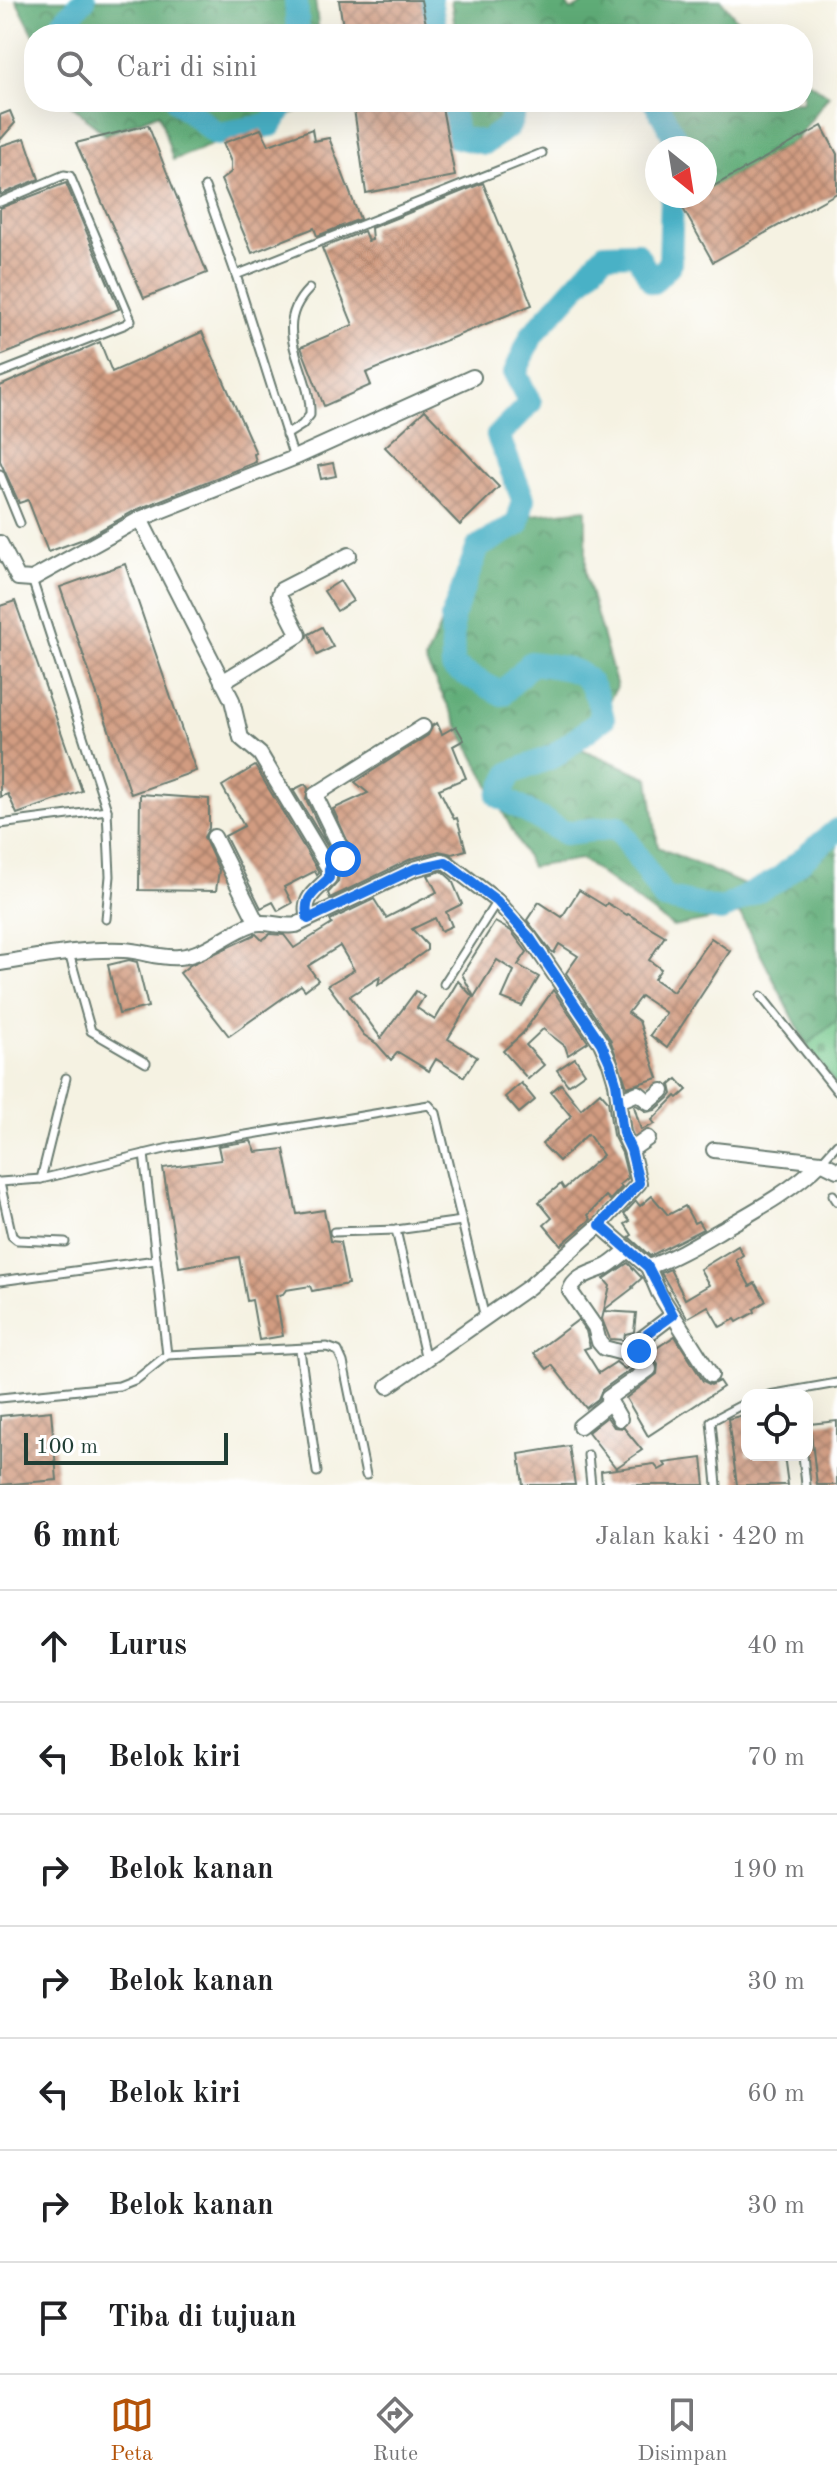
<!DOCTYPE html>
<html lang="id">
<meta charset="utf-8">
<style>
body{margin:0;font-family:"Old Standard TT",serif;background:#f2f2f2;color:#202124}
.controls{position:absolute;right:24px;bottom:24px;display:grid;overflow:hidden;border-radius:16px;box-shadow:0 8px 32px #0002}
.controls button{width:72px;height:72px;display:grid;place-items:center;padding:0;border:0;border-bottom:2px solid #e0e0e0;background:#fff;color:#202124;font:40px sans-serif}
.compass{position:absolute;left:645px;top:136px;width:72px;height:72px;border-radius:50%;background:#fff;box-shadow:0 8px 32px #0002;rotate:150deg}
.scale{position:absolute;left:24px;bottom:20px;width:204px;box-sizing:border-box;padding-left:8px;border:4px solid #1f3d34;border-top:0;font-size:22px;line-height:28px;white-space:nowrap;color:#1f3d34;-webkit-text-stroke:6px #fff;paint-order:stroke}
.stop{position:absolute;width:24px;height:24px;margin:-18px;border:6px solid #1a73e8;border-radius:50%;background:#fff}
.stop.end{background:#1a73e8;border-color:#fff;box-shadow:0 2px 8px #0008}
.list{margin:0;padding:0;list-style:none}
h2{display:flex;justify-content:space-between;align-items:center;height:104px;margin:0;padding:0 32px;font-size:34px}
h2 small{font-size:26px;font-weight:400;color:#757577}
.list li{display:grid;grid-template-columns:52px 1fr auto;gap:24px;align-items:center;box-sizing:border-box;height:112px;padding:0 32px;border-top:2px solid #e0e0e0}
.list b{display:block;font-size:30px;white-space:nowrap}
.list em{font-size:26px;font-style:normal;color:#757577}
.icon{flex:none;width:44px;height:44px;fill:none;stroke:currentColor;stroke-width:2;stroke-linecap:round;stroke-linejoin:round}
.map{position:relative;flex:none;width:837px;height:1485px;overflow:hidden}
.search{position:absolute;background:#fff;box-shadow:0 8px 32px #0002;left:24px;right:24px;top:24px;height:88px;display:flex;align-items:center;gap:20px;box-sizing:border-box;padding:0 28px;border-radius:32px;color:#757577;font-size:30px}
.sheet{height:888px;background:#fff}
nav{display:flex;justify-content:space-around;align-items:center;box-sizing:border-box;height:112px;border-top:2px solid #e0e0e0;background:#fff;font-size:22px;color:#757577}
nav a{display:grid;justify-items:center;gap:4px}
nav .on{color:#b45309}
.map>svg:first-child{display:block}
.forest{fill:url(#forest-crowns);stroke:#3f7456;stroke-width:2}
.cemetery{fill:url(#cemetery-stones);stroke:#4a8260;stroke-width:2}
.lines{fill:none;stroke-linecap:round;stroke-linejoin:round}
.river{stroke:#48b1c6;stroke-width:24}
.building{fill:url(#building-cross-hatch)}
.service-casing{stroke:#6a7c71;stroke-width:11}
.minor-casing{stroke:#6a7c71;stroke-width:18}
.service{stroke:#fff;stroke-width:7}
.minor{stroke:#fff;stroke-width:14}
.route{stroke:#1a73e8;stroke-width:10}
</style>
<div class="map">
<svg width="837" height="1485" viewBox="0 0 837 1485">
<defs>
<pattern id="forest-crowns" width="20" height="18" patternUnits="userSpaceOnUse" patternTransform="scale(2)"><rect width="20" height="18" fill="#5fac77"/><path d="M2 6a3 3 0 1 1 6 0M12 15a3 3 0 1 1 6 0" fill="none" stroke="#4e8d62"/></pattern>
<pattern id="cemetery-stones" width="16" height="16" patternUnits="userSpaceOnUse" patternTransform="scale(2)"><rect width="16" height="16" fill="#74c78b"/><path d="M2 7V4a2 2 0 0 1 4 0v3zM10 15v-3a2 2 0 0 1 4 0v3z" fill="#5fa372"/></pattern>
<pattern id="building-cross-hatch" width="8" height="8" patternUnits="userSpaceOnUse" patternTransform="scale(2)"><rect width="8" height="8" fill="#d29c81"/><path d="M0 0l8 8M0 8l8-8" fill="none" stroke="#aa806a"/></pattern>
</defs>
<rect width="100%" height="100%" fill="#fff"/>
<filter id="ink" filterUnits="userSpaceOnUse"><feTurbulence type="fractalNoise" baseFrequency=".0125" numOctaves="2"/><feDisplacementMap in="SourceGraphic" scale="16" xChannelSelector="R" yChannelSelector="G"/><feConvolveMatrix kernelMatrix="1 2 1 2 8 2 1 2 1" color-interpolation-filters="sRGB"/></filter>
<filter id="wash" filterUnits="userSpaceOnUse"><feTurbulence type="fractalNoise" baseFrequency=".006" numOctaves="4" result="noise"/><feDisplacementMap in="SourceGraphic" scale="32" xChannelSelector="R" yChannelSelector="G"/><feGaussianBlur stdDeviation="1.8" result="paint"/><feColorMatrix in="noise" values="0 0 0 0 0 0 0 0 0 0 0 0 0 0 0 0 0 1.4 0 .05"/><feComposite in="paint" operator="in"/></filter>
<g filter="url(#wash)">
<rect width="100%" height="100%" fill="#f5f2e2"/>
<g class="forest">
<polygon points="16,0 315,0 319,34 34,35"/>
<polygon points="451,0 564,0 571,11 589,0 721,0 748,34 456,34"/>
<polygon points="803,79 829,95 796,140 705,191 705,148 671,148 672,117 664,102 803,102"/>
<polygon points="68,102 305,102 303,109 173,160 159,113 105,135"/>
<polygon points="462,102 520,102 496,149 465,143"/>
<polygon points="586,509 586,577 617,687 579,748 649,778 658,847 753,889 837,820 837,1021 807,1045 740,914 673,927 581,859 531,867 425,661 478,536 514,517"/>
</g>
<polygon class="cemetery" points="837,1020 837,1086 807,1045"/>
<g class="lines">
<g class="river">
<polyline points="296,0 298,34"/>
<polyline points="430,0 436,34"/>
<polyline points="70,34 63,22 84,0"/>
<polyline points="178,102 217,134 271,125 285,102"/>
<polyline points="450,102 457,137 485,143 509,126 517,102"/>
<polyline points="655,102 674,136 674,148"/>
<path d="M672,196l-2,68 -17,18 -17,-29 -31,1 -73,81 -17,38 15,30 -32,33 25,63 -5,25 -40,23 -26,71 1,49 49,27 29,-31c48,7 61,5 72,56l-49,37 -43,17 -12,23 66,37 53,-6 46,71 57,12 58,-31 58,-49"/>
</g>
</g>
<g id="blocks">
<g class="building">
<polygon points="339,0 421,0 428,34 344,34"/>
<polygon points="353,102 441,102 455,176 366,193"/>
<polygon points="10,111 15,123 0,140 0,115"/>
<polygon points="148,125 207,273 144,298 76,143"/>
<polygon points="822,126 837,154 837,193 713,262 681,205 697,196 705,196 705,191"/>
<polygon points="261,129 269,145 312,129 314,141 329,138 360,219 317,236 314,228 252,253 221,180 231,172 231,162 223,143"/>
<polygon points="25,138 39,179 0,195 0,146"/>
<polygon points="66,183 119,309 0,356 0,208"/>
<polygon points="483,183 532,305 366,373 371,385 324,406 301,347 353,325 322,248 364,231 368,241 372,240 371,228"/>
<polygon points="202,332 256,453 254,454 256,462 136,510 86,538 48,552 28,500 19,503 0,461 0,386 100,342 112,372"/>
<polygon points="425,410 499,487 460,525 385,447"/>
<polygon points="333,463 336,476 321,479 318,466"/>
<polygon points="125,564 196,771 131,794 60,587"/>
<polygon points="340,581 353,601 337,611 324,591"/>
<polygon points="15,601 82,791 17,814 8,794 0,797 0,606"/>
<polygon points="322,627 333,647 317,655 309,634"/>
<polygon points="437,723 442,734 456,726 464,740 453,746 466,778 439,789 454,819 457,818 466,850 452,854 439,851 411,859 330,898 328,893 338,882 339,874 352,865 355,858 333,809 368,793 355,782 428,735 433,725"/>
<polygon points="255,766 319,872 317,875 315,871 284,887 292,903 278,911 273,902 261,908 225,836 244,826 222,786"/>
<polygon points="305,784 308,788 306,799 332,854 293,790"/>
<polygon points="140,794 209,799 209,828 204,837 219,870 216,891 139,890"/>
<polygon points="442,871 452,880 462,904 446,912 452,926 441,931 435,918 412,929 427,945 427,950 378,985 380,977 350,996 381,1038 416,991 424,997 417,1008 435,1020 458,981 473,997 448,1039 477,1057 464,1077 436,1059 429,1071 398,1052 391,1060 377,1044 364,1035 328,985 354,970 340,946 308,966 318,980 305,990 301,985 229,1036 180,973 190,965 256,934 262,940 270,934 284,935 294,948 332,924 330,920 374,899 386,918 437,892 428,875"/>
<polygon points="579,890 605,906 607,903 627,915 628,914 665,936 649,960 661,969 654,979 673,992 711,938 730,951 667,1048 650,1035 666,1013 641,996 628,1013 639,1021 658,1078 627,1087 610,1039 566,973 578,956 559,944 554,953 550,950 527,920 539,902 562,917"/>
<polygon points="495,922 511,931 527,952 518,965 539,977 522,1006 502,998 514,971 497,960 474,997 462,974"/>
<polygon points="129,960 137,962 148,1007 119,1014 108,965"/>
<polygon points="553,990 588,1042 568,1055 565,1046 543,1029 526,1045 544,1065 528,1079 503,1051 523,1033"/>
<polygon points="575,1058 585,1073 568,1085 557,1070"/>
<polygon points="677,1079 687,1090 678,1098 676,1096 652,1120 655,1124 641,1130 634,1106 636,1105 647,1112 655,1110 669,1098 672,1094 670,1085"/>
<polygon points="521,1083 535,1100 519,1113 505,1097"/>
<polygon points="561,1084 581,1109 600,1092 608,1101 613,1135 622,1153 628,1178 619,1185 622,1187 610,1200 606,1196 588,1215 591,1219 561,1245 544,1225 552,1218 539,1202 561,1184 564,1189 603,1155 588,1134 559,1161 542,1144 571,1116 551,1092"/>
<polygon points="251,1141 256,1152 284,1149 297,1214 324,1210 330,1241 340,1242 348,1284 312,1291 310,1286 286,1290 283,1294 276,1296 283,1336 259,1340 252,1300 247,1301 239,1257 179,1267 163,1168 221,1160 218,1146"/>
<polygon points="652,1196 668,1215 685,1206 694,1223 698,1221 703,1229 650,1256 629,1237 632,1235 625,1224 630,1221 624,1214 636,1201 640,1206"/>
<polygon points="738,1246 743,1255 736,1260 750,1286 755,1283 766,1301 754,1309 755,1312 737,1322 735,1319 720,1327 708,1306 687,1318 661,1273 670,1269 685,1299 709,1285 700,1269"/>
<polygon points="628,1263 642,1278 632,1287 633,1288 604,1310 610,1286 604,1279"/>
<polygon points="604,1311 636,1313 634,1332 625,1334 624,1340 610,1339 602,1319"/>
<polygon points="578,1320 586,1331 590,1347 584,1349 599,1373 616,1362 625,1369 635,1363 636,1366 602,1390 598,1399 586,1408 552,1365 547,1369 534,1353"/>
<polygon points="675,1336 703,1381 711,1385 719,1381 723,1387 648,1436 626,1398 657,1374 658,1365 652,1351"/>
<polygon points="51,1411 57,1480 0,1485 0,1416"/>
<polygon points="747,1414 747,1455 784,1455 788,1485 737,1485 728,1419"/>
<polygon points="607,1417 614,1427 624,1428 642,1450 616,1468 588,1432"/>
<polygon points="837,1421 837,1485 817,1485 810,1424"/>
<polygon points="569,1446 575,1485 523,1485 519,1454"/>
<polygon points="702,1458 705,1485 602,1485 601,1471 654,1464 659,1470 666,1466 664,1463"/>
</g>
</g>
</g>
<g filter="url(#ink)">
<use href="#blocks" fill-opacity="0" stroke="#6a7c71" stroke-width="2"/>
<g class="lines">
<defs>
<g id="service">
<polyline points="205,187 236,275 294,458"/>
<polyline points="0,202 64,175 70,176 131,320 126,324 0,373"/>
<polyline points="236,275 542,153"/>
<path d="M286,435l16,-10 8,-10c2,-46 -42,-85 -1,-126"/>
<polyline points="0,474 20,523"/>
<polyline points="32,579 107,810 110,876 106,919"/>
<polyline points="0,824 107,810"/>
<polyline points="69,953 91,1031 146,1063"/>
<polyline points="444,984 497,901"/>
<polyline points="761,996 837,1091"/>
<polyline points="144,1154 167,1355 327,1347 338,1351 343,1362 366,1475"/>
<polyline points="821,1162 837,1144"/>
<polyline points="41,1179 66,1078"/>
<polyline points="0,1182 41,1179 173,1147 429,1105 436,1113 485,1318"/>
<polyline points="0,1183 12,1236 17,1240 65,1242"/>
<polyline points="833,1195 837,1201"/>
<polyline points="396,1230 426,1360"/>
<polyline points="334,1232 396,1230 462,1221"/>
<polyline points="0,1281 156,1260"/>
<polyline points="300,1350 317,1472"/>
<polyline points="769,1395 837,1383"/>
<polyline points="0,1398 119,1386 137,1379 167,1355"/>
<polyline points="588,1455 591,1485"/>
<polyline points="803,1455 806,1485"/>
<polyline points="717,1485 711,1421 747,1402"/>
</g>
<g id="minor">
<path d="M140,519l92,181 9,38 19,16 69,115v9c-14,14 -27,20 -21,41"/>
<polyline points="0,543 18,578 32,579 140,519 294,458 473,377"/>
<polyline points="222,682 299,635 279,596 281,590 349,555"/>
<polyline points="214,837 257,923"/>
<polyline points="329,869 345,857 315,795 423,727"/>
<path d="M0,963c40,-6 83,-15 124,-13 19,1 36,9 55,7 27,-2 49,-25 74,-33 13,-4 29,4 43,1l118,-56 28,-8 4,1 51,39 33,37 71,105 9,20 6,20 7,50 8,17 8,33 -39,42 -71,62 -141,99"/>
<polyline points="619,1101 638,1093 649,1102 662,1091"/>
<polyline points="631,1150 648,1138"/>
<polyline points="714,1150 821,1162 837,1170"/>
<path d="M600,1225l48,42c26,-9 49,-23 73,-37 35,-20 71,-39 100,-68"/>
<path d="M628,1250c-7,5 -14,12 -21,16 -13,7 -32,9 -37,25l25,36 4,15 5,6 19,5 50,-38"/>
<polyline points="648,1267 659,1293 711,1375"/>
<polyline points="620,1419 608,1398 649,1369 636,1342"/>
<polyline points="580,1426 609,1403"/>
</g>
</defs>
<use href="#service" class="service-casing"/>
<use href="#minor" class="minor-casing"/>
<use href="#service" class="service"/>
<use href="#minor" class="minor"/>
</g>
</g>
<g class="lines" filter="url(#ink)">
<path class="route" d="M343,859l-14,10v9c-14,14 -27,20 -21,41l106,-50 32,-7 51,39 33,37 71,105 9,20 6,20 7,50 8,17 8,33 -39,42 48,42 25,48 -37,27 3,9"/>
</g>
</svg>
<div class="controls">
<button><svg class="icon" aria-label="locate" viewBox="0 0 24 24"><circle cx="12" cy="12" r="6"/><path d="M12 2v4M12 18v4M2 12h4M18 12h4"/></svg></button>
</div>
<svg class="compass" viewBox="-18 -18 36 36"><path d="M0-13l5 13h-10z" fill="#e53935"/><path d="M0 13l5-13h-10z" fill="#757577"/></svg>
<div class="scale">100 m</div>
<div class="stop" style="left:343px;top:859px"></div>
<div class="stop end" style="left:639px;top:1351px"></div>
<div class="search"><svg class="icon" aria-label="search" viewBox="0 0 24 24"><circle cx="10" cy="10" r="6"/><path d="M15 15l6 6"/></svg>Cari di sini</div>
</div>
<section class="sheet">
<h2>6 mnt<small>Jalan kaki · 420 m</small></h2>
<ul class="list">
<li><svg class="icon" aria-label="ahead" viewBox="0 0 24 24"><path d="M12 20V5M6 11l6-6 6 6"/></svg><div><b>Lurus</b></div><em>40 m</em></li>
<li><svg class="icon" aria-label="left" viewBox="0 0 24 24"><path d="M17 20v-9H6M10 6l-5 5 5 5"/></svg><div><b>Belok kiri</b></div><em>70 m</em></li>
<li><svg class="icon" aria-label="right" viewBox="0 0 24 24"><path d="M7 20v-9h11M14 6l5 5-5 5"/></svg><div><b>Belok kanan</b></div><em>190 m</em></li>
<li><svg class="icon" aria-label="right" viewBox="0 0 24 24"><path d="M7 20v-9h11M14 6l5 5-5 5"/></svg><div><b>Belok kanan</b></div><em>30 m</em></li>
<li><svg class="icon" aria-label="left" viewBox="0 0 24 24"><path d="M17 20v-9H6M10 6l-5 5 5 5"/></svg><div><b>Belok kiri</b></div><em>60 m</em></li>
<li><svg class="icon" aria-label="right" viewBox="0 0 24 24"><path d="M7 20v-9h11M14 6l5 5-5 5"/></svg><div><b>Belok kanan</b></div><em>30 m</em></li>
<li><svg class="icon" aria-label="arrive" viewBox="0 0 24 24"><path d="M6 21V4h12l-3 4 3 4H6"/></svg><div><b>Tiba di tujuan</b></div></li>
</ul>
</section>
<nav>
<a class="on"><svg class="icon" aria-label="map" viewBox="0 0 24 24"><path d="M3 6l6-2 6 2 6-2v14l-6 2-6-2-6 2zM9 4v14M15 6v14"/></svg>Peta</a>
<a><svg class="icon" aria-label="directions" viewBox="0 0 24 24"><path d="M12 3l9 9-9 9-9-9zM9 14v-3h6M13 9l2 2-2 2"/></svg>Rute</a>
<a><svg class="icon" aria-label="saved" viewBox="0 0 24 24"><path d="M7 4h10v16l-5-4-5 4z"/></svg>Disimpan</a>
</nav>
